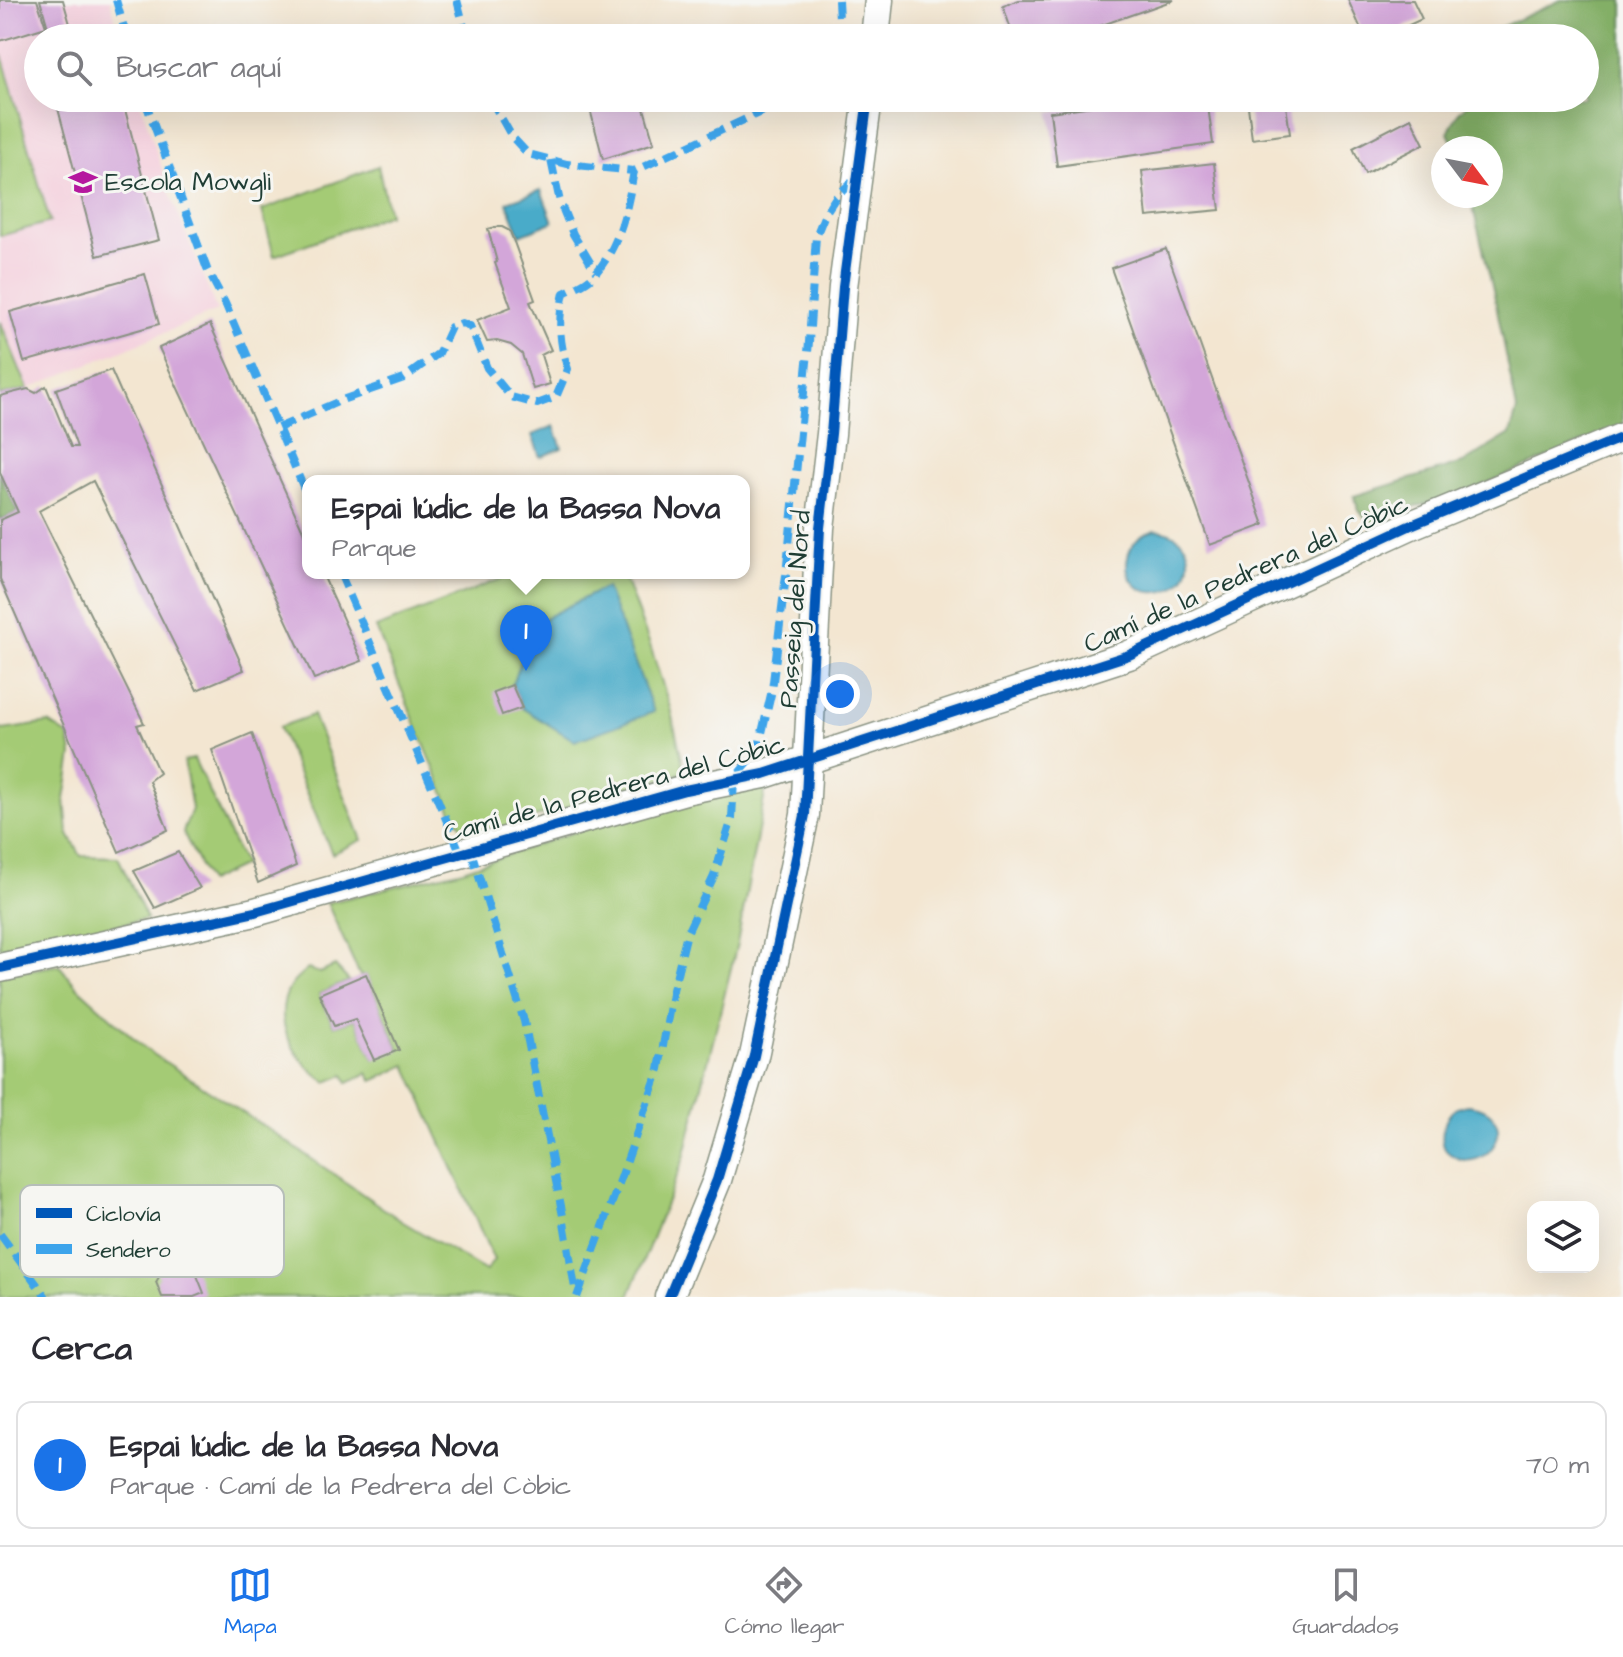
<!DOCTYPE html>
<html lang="es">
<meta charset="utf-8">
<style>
body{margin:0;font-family:"Architects Daughter",sans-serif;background:#f7f7f7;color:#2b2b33}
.controls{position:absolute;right:24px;bottom:24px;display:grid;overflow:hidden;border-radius:16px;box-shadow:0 8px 32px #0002}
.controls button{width:72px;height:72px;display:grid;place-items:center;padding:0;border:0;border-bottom:2px solid #e1e1e2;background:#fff;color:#2b2b33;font:40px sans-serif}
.compass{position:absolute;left:1431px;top:136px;width:72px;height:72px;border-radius:50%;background:#fff;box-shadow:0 8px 32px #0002;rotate:122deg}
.you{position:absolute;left:840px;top:694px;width:28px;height:28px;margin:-20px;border:6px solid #fff;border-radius:50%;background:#1a73e8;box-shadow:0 0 0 12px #1a73e833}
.badge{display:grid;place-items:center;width:52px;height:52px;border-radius:50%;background:#1a73e8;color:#fff;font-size:26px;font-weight:700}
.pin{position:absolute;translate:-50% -66px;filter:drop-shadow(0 2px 4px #0008)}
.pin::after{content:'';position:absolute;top:42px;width:28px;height:24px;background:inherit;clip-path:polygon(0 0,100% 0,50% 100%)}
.popup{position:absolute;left:302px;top:475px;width:448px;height:104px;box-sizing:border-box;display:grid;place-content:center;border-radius:16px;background:#fff;filter:drop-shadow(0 2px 6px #0005);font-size:26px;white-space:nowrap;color:#7c7c81}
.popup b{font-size:30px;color:#2b2b33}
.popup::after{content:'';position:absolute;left:50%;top:100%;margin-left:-16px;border:16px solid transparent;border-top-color:#fff}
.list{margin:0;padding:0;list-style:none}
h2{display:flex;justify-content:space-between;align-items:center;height:104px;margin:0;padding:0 32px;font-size:34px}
h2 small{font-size:26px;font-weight:400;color:#7c7c81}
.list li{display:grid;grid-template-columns:52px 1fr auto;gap:24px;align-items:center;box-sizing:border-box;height:128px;margin:0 16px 16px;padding:0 16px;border:2px solid #e1e1e2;border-radius:16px}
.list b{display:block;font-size:30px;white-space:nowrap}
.list p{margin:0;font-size:26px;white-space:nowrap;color:#7c7c81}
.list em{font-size:26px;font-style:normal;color:#7c7c81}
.icon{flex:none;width:44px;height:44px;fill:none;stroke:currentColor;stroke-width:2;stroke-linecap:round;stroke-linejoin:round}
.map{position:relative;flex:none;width:1623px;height:1297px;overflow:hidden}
.search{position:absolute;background:#fff;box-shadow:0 8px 32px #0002;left:24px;right:24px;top:24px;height:88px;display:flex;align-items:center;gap:20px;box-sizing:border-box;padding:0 28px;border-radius:44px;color:#7c7c81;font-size:30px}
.sheet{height:248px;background:#fff}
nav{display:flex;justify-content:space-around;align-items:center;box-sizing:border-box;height:112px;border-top:2px solid #e1e1e2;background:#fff;font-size:22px;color:#7c7c81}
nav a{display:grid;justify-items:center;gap:4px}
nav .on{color:#1a73e8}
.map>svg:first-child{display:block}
.built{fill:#f4cfdd}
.green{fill:#a4cb75;stroke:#628454;stroke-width:2}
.forest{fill:#83af66;stroke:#51764d;stroke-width:2}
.water{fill:#4aabc9;stroke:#34747e;stroke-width:2}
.building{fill:#d3a6d9}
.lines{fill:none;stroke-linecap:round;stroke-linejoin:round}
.minor-casing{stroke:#899282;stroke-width:31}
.minor{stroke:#fff;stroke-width:28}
.quiet{stroke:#3da4eb;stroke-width:8;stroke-dasharray:16 8;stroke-linecap:butt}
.cycleway-casing{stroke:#f6f6f2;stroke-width:15}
.cycleway{stroke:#0057b8;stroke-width:10}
.labels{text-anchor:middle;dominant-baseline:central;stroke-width:6;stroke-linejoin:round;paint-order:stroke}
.poi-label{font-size:26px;fill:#1f3d34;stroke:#f6f6f2;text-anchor:start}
.street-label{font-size:26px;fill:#1f3d34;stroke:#f6f6f2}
.key{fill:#f6f6f2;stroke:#b6beb9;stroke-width:2}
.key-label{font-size:22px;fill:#1f3d34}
</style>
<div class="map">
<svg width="1623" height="1297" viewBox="0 0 1623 1297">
<rect width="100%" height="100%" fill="#f6f6f2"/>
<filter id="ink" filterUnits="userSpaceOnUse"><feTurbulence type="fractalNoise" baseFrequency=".0125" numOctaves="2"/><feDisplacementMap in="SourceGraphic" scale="16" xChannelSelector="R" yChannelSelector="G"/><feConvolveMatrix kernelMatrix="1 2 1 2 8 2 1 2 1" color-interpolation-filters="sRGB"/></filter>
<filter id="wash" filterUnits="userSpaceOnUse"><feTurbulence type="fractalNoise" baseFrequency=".006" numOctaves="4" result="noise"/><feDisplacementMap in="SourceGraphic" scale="32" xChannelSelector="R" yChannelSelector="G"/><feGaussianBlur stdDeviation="1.8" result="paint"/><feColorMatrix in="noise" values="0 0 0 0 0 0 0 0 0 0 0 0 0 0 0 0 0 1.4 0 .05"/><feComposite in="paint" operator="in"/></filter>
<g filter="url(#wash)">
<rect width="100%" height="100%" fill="#f3e6d1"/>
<polygon class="built" points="0,0 110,0 121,38 38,38 38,98 139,98 171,196 217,311 28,389 0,321"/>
<g class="green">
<polygon points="2,55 50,222 0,236 0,56"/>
<polygon points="378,166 389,214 274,256 262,210"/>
<polygon points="0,321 28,389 0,396"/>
<polygon points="516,573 623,573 650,645 670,708 685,772 473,836 463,828 453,814 376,628"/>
<polygon points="313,715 362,840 332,854 279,727"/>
<polygon points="49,723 69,736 72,755 65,799 68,833 81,856 118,857 147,919 0,948 0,727 3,730"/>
<polygon points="194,759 244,865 208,882 183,832 192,809 184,761"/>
<path d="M762,787l3,6 -28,151 -53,214 -55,139h-629v-322l59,-10 18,22 70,63 127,83 129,89 83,49 8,-11 -88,-195 -33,16 -6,-8 -19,10 -4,-8 -17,7c-31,-20 -57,-60 -37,-95 4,-7 12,-13 18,-18l12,4 15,-7 14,15 -30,13 15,32 21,-7 19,40 25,-10 -33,-74 -6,1 -33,-73 136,-33 158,-54z"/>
</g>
<g class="forest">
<polygon points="1561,0 1623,0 1623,425 1474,489 1393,514 1371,523 1359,511 1354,496 1463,463 1510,434 1517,410 1494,294 1470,196 1491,196 1491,148 1455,148 1448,133 1458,113 1471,101 1470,98 1585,98 1585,38 1477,38"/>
<polygon points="0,473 18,512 0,520"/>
</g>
<g class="water">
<polygon points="541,190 553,222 520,235 507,202"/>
<polygon points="554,426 562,448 540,457 532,435"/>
<path d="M1155,530c4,1 8,0 12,2 34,10 27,58 -9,60 -11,1 -21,-3 -27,-13 -9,-14 -2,-35 12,-44 1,-1 10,-4 12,-5z"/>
<polygon points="606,587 654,712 575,741 522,708 512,685 533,624"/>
<path d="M1467,1105c9,1 22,4 27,13 14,21 -11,49 -34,41 -5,-2 -12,-5 -15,-10 -6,-12 -1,-32 10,-40 3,-2 8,-3 12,-4z"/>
</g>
<g id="blocks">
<g class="building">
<polygon points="0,0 37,0 46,27 0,41"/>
<polygon points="40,0 63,0 74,38 51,38"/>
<polygon points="1019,0 1174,0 1065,38 1014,38 1003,6"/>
<polygon points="1348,0 1413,0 1422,19 1381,38 1365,38"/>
<polygon points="65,98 122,98 159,240 97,256 56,101"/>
<polygon points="624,98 641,98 654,143 603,159 590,109"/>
<polygon points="1148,98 1207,98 1213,144 1057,166 1050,112"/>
<polygon points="1247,98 1285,98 1290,134 1252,139"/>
<polygon points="1411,118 1424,144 1365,174 1353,148"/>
<polygon points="1214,163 1220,210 1147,217 1142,171"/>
<polygon points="500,226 510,231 535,300 530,302 551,350 541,355 550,384 533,389 522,354 511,345 497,341 487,342 477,320 511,307 495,263 497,262 488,229"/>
<polygon points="1166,249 1264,525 1210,545 1111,268"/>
<polygon points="145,274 159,324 24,362 10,312"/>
<polygon points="210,324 308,542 308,573 322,573 362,661 314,679 159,348"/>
<polygon points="111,370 244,670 197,690 93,481 39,511 144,723 137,725 159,773 149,781 168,830 119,852 0,579 0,520 18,512 0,473 0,396 28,389 36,393 46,386 71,447 77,447 56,389"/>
<polygon points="512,685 522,708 502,715 493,692"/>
<polygon points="252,733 296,866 258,883 212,750"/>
<polygon points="178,852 200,888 155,908 134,871"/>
<polygon points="366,974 399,1050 374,1060 355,1019 334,1026 319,994"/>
<polygon points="180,1220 194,1254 187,1258 189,1269 194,1268 204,1293 194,1297 162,1297 156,1282 159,1277 155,1268 160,1264 145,1236"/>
</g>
</g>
</g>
<g filter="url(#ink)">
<use href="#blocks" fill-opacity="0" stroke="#899282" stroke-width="2"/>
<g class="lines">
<defs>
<g id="minor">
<polyline points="875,38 879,0"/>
<polyline points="0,968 255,912 685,790 764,774 1129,655 1409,526 1623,437"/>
<polyline points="669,1297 717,1180 754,1056 805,815 820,528 831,434 843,287 868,98"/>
</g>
</defs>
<use href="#minor" class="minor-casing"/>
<use href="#minor" class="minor"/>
<g class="quiet">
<polyline points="116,0 127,38"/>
<polyline points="457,0 467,38"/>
<polyline points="838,0 840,38"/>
<polyline points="144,98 207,269 225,303 308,498"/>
<polyline points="490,98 512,137 528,154 567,164 634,171"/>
<polyline points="551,160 560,202 573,234 596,272"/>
<path d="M278,428l64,-28 62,-22 35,-25 12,-26 11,-4 8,3 17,42 24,29 26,7 19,-7 12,-28c-9,-25 -10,-51 -4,-76 9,-5 21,-9 28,-16 28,-29 35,-68 42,-106l157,-73"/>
<polyline points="340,573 461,854"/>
<polyline points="471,851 524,1021 563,1216 576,1294"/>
<polyline points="0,1234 46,1297"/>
<polyline points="577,1297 621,1178 659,1069 672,994 687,933 714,876 732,819 734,779 758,750 772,690 786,575 809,342 816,236 825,214 836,197 856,178"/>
</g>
<defs>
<g id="cycleway">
<polyline points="0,968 255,912 685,790 764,774 1129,655 1409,526 1623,437"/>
<polyline points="669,1297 717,1180 754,1056 805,815 820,528 831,434 843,287 868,98"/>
</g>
</defs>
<use href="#cycleway" class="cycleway-casing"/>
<use href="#cycleway" class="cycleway"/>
</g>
</g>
<defs>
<symbol id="school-bare" viewBox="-9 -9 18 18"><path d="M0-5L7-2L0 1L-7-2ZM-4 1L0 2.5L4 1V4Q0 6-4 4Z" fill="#b5179e" stroke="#f6f6f2" stroke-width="2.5" paint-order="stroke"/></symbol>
</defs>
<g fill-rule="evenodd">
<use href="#school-bare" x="63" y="162" width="40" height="40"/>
</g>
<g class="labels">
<g class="poi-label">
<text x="105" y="182">Escola Mowgli</text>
</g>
<g class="street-label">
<text transform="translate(1246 574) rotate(-24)">Camí de la Pedrera del Còbic</text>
<text transform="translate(795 609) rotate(-86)">Passeig del Nord</text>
<text transform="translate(614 789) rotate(-15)">Camí de la Pedrera del Còbic</text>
</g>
</g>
<rect x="20" y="1185" width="264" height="92" rx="12" class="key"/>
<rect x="36" y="1208" width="36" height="10" fill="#0057b8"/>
<rect x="36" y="1244" width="36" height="10" fill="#3da4eb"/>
<g class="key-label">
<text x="86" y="1221">Ciclovía</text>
<text x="86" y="1257">Sendero</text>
</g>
</svg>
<div class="controls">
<button><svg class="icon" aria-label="layers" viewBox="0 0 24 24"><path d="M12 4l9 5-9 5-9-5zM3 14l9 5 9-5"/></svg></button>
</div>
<svg class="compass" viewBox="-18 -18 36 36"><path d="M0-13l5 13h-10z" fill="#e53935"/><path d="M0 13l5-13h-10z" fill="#7c7c81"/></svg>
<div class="you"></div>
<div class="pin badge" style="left:526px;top:671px">1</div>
<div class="popup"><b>Espai lúdic de la Bassa Nova</b>Parque</div>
<div class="search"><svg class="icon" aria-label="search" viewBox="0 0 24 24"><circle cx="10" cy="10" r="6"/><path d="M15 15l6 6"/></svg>Buscar aquí</div>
</div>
<section class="sheet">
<h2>Cerca<small></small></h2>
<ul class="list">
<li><span class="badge">1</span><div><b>Espai lúdic de la Bassa Nova</b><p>Parque · Camí de la Pedrera del Còbic</p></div><em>70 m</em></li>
</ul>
</section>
<nav>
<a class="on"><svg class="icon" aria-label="map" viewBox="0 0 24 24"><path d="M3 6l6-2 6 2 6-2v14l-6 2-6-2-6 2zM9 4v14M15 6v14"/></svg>Mapa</a>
<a><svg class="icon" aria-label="directions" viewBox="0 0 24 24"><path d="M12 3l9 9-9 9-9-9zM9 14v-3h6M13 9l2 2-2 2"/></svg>Cómo llegar</a>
<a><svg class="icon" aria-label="saved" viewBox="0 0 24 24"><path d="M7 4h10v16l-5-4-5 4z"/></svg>Guardados</a>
</nav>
